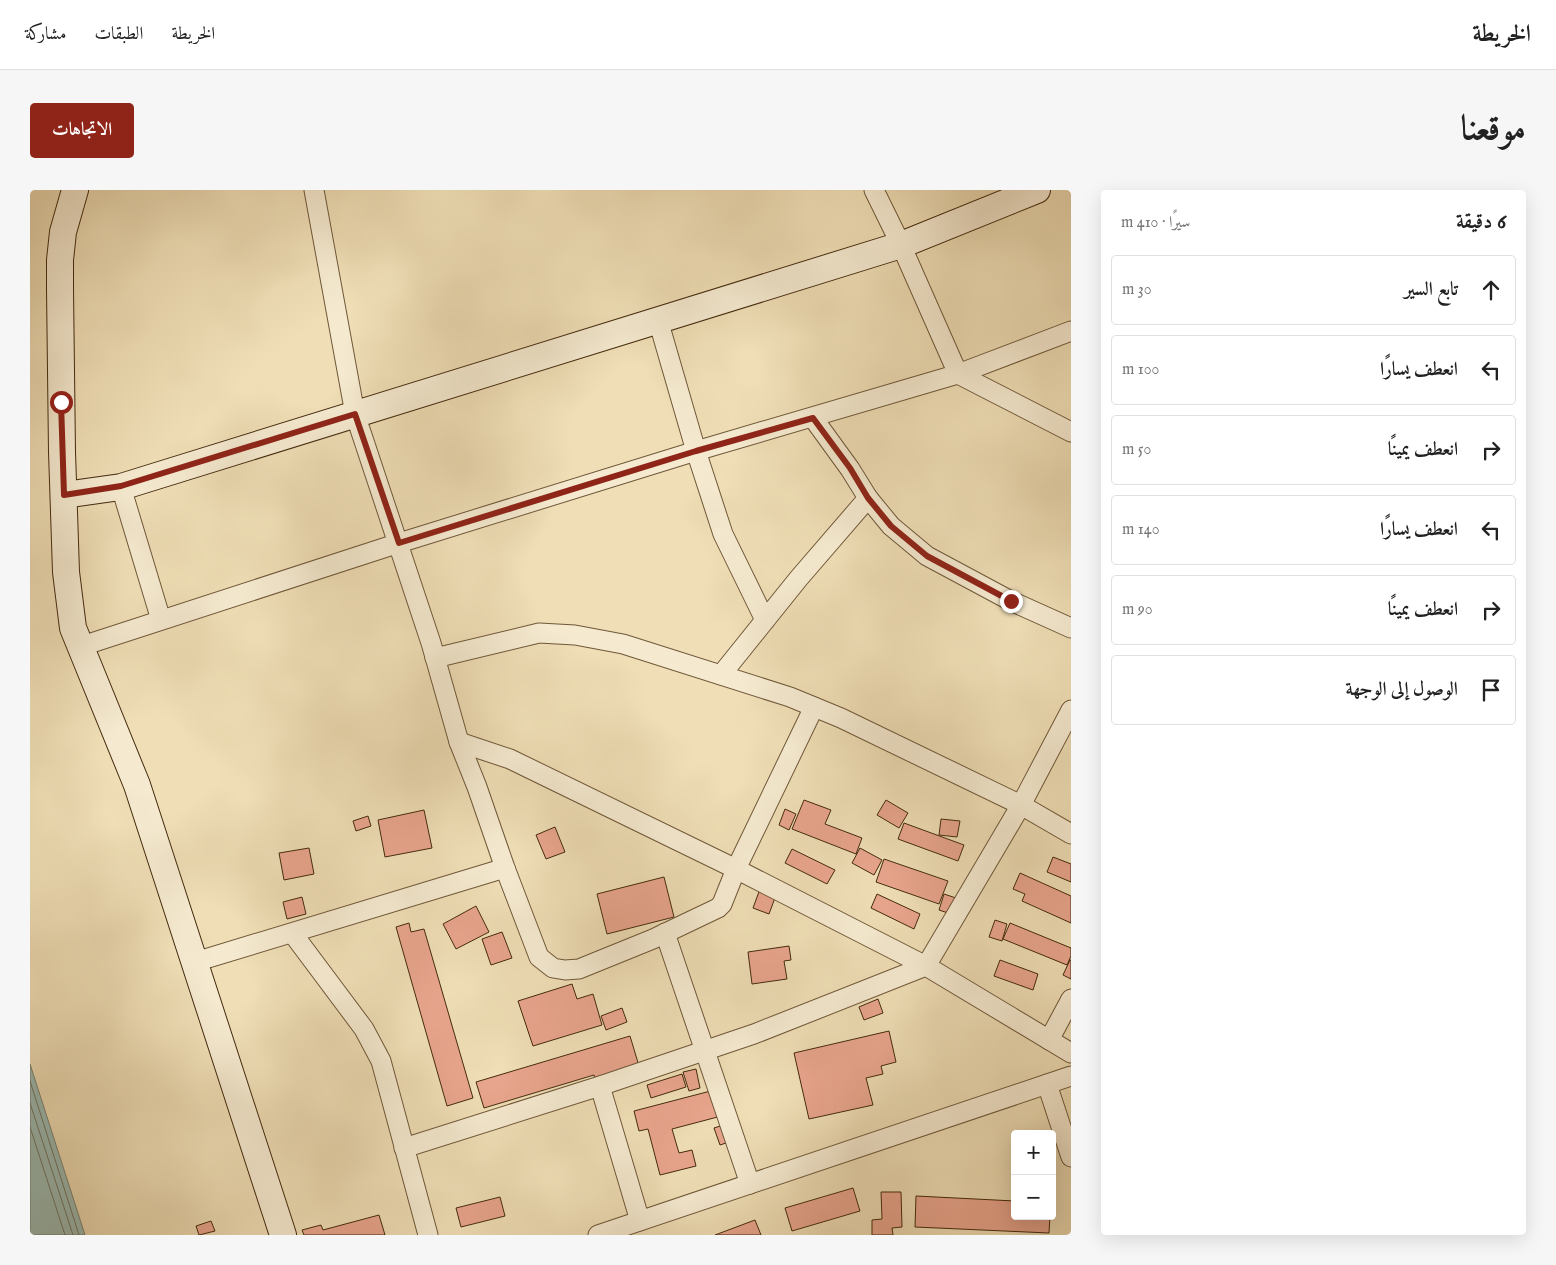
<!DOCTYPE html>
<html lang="ar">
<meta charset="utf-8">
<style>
body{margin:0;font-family:"IM FELL English",Amiri,serif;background:#f6f6f6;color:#222;direction:rtl}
.controls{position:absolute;right:15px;bottom:15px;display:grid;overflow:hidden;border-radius:5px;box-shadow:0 5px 20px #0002}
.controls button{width:45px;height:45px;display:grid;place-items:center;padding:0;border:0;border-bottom:1px solid #e0e0e0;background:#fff;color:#222;font:25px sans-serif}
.stop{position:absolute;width:15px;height:15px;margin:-11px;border:4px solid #8f2418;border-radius:50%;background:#fff}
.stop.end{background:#8f2418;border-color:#fff;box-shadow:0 1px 5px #0008}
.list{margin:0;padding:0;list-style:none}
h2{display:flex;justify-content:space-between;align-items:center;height:65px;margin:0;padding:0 20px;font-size:21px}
h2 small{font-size:16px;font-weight:400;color:#767676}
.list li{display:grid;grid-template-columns:32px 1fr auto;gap:15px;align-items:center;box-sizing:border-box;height:70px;margin:0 10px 10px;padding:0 10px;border:1px solid #e0e0e0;border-radius:5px}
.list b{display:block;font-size:19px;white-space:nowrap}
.list em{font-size:16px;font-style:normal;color:#767676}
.icon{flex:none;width:28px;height:28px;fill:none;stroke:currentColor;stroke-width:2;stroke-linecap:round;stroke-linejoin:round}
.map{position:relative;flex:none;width:1041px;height:1045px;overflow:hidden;direction:ltr;border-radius:5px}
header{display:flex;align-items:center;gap:30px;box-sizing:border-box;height:70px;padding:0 25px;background:#fff;border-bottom:1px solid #e0e0e0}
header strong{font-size:24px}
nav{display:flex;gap:28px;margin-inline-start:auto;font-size:18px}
.intro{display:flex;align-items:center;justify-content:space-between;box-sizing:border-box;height:120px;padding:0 30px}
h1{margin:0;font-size:35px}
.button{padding:12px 22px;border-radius:5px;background:#8f2418;color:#fff;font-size:18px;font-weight:700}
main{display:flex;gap:30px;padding:0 30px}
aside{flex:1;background:#fff;border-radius:5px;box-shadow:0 5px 20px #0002}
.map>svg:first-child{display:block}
.water{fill:#9abbb4;stroke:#788172}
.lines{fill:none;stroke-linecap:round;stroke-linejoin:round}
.shore{stroke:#6f7261;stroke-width:1}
.building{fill:#e8a58d;stroke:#442a0e}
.street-casing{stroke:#6f5738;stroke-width:21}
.secondary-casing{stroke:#442a0e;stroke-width:28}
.street{stroke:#f5ead0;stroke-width:19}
.secondary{stroke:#f5ead0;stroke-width:26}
.route{stroke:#8f2418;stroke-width:6}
</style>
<header>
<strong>الخريطة</strong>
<nav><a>الخريطة</a><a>الطبقات</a><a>مشاركة</a></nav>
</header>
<div class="intro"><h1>موقعنا</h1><a class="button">الاتجاهات</a></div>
<main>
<aside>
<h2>6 دقيقة<small>سيرًا · 410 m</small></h2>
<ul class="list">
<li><svg class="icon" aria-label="ahead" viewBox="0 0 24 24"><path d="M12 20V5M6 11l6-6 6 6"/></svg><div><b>تابع السير</b></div><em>30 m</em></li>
<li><svg class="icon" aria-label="left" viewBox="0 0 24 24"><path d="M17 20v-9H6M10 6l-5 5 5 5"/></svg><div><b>انعطف يسارًا</b></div><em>100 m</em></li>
<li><svg class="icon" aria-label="right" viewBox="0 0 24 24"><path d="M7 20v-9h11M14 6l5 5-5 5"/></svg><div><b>انعطف يمينًا</b></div><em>50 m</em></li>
<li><svg class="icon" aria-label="left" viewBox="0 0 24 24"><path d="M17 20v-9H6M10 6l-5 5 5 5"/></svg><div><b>انعطف يسارًا</b></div><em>140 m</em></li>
<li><svg class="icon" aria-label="right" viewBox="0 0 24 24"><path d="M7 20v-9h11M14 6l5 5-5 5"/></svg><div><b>انعطف يمينًا</b></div><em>90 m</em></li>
<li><svg class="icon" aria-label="arrive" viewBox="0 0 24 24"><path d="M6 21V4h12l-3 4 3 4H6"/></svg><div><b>الوصول إلى الوجهة</b></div></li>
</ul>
</aside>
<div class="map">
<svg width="1041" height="1045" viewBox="0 0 1041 1045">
<rect width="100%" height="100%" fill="#efdeb6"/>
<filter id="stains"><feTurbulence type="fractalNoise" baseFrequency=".004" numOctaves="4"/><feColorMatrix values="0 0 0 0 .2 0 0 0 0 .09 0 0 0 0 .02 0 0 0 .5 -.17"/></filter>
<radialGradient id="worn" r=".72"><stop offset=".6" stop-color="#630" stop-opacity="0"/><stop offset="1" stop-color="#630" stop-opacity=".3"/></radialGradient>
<polygon class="water" points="0,874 55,1045 0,1045"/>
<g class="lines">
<g class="shore">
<polyline points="0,891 49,1045"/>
<polyline points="0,913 43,1045"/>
<polyline points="0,937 35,1045"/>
</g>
</g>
<g class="building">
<polygon points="774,610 801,620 795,634 832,648 826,664 762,639"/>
<polygon points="856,610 878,623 869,638 847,625"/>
<polygon points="755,619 766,624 759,640 749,635"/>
<polygon points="394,620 402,658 355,667 348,630"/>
<polygon points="338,626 341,636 326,641 323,631"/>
<polygon points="911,629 930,631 927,647 909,645"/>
<polygon points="874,633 934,655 928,671 868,649"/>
<polygon points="525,637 535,662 516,669 506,645"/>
<polygon points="279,658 284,684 254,690 249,663"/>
<polygon points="830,658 852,670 844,685 822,673"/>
<polygon points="762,659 805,680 797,694 755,673"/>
<polygon points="1023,667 1041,674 1041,692 1017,682"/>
<polygon points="854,669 918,691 909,714 846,692"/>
<polygon points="990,683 1041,706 1041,733 992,711 995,704 983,699"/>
<polygon points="634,687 644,727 577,744 567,704"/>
<polygon points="730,699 746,705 739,724 723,718"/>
<polygon points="847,704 890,724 884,739 841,718"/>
<polygon points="914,704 926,708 921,724 909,720"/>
<polygon points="272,707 276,724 257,729 253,712"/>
<polygon points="446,716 459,742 426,759 413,734"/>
<polygon points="965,730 977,734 972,751 959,747"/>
<polygon points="379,733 381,742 394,739 443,908 417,916 366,737"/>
<polygon points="980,733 1041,758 1041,766 1037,775 973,749"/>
<polygon points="472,742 482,768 461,775 452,749"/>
<polygon points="759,756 761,770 754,771 757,789 722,794 718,762"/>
<polygon points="970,770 1008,784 1003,800 964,786"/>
<polygon points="1040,770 1041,770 1041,789 1033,785"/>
<polygon points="542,794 547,809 563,804 572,835 503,856 488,811"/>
<polygon points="848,809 853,823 834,830 829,817"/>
<polygon points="592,818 597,832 576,840 571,826"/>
<polygon points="859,841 866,872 851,876 853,884 836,888 843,915 779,929 764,863"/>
<polygon points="600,846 609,876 565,890 564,885 454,918 446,892"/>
<polygon points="666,879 670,898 659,901 653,882"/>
<polygon points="652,884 656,897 621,908 617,895"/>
<polygon points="692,898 699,924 642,939 649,963 662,960 666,976 630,985 618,939 609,941 604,921"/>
<polygon points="703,932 708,949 690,955 684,938"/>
<polygon points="823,998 830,1021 762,1041 755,1018"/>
<polygon points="851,1002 871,1002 872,1037 862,1038 863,1045 842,1045 842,1030 852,1029"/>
<polygon points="886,1006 985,1011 985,1026 1020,1026 1019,1043 885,1037"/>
<polygon points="470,1007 475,1026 431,1037 426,1018"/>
<polygon points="349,1025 355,1045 274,1045 272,1040 291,1035 293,1040"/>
<polygon points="725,1030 731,1045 685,1045"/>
<polygon points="181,1031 185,1041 169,1045 166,1036"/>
</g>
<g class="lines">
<defs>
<g id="street">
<polyline points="284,0 325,224 401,453 429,552 447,597 475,678 509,767 523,778 535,780 549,779 623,749 688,718 692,714 706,679 784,517"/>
<polyline points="844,0 871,55 928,184 1041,242"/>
<polyline points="628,130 666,261 693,344 735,430"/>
<polyline points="783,228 820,279 838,308 861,336 897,366 981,411 1041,438"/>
<polyline points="91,297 131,430"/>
<polyline points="49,457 369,353 666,261 928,184 1041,141"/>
<polyline points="405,468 509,443 545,445 593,454 760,507 811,528 991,615 1041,644"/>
<polyline points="691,485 769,388 838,308"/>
<polyline points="429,552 480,569 706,679 896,776 1041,863"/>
<polyline points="635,743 720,994"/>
<polyline points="263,744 334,839 351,871 398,1045"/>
<polyline points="165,772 475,678"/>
<polyline points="1019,850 1041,809"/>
<polyline points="1017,894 1041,967"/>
<polyline points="570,896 610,1031"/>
<polyline points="374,958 570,896 724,844 896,776 991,615 1041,520"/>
<polyline points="568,1045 1041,886"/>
</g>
<g id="secondary">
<polyline points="45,0 33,42 30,70 30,99 32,262 36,382 43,438 107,595 253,1045"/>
<polyline points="34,305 91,297 871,55 1007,0"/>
</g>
</defs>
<use href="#street" class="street-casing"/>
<use href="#secondary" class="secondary-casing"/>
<use href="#street" class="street"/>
<use href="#secondary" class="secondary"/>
</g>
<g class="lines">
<polyline class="route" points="31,212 34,305 91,296 325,224 369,353 666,261 783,228 820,278 838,308 861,336 897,366 981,411"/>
</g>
<rect width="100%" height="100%" filter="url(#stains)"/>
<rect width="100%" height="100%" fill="url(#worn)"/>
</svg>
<div class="controls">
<button>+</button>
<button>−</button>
</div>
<div class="stop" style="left:31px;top:212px"></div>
<div class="stop end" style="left:981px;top:411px"></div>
</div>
</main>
